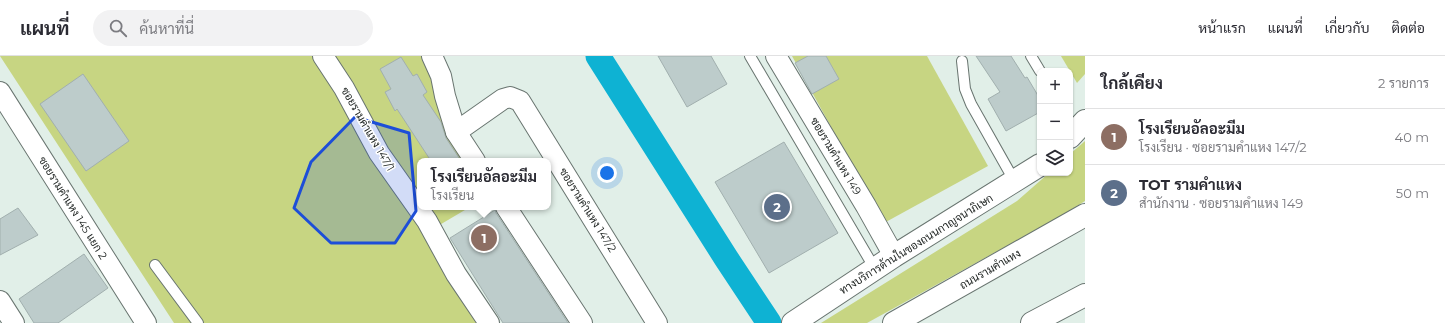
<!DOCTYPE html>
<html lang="th">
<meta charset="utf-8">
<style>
body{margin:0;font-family:Montserrat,Sarabun,sans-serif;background:#f2f2f3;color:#2b2b33}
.controls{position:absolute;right:12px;top:12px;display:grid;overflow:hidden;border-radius:8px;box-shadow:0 1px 3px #0004}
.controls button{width:36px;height:36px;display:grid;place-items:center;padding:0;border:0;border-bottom:1px solid #e1e1e2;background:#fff;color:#2b2b33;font:20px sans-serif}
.you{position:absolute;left:607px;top:117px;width:14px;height:14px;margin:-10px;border:3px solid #fff;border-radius:50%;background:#1a73e8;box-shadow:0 0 0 6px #1a73e833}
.badge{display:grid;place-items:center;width:26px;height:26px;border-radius:50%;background:#7c3aed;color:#fff;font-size:13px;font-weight:700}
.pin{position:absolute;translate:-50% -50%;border:2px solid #fff;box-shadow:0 1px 4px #0006}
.popup{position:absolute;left:417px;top:102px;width:134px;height:52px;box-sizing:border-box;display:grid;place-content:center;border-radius:8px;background:#fff;filter:drop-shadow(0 1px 3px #0005);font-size:13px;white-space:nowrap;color:#7c7c81}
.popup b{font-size:15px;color:#2b2b33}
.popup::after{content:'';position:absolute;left:50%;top:100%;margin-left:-8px;border:8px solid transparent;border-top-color:#fff}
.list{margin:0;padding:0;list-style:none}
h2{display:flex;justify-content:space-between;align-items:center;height:52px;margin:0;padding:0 16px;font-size:17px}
h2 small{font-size:13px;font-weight:400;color:#7c7c81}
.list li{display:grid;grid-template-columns:26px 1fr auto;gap:12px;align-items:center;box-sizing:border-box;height:56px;padding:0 16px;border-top:1px solid #e1e1e2}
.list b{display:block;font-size:15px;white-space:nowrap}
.list p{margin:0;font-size:13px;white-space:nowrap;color:#7c7c81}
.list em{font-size:13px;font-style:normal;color:#7c7c81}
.icon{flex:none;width:22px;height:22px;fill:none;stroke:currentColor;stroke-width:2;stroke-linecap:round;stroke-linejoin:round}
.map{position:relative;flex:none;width:1085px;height:267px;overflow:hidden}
header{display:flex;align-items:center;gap:24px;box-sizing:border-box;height:56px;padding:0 20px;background:#fff;border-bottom:1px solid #e1e1e2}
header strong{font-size:19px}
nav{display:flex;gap:22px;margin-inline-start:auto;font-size:14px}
.search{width:280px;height:36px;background:#f2f2f3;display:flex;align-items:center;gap:10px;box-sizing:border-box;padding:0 14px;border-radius:22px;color:#7c7c81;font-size:15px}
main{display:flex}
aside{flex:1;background:#fff}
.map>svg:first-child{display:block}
.green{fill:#c7d582}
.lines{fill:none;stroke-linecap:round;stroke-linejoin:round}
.canal{stroke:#0eb2d3;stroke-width:25}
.building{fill:#bdcccb;stroke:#a1afae}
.service-casing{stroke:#697570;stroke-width:12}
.minor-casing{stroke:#697570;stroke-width:22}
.secondary-casing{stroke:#697570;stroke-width:24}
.primary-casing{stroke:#697570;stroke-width:24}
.service{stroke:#fff;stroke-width:10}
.minor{stroke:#fff;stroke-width:20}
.secondary{stroke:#fff;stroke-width:22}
.primary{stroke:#fff;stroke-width:22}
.marked{fill:#1d4ed8;fill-opacity:0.2;stroke:#1d4ed8;stroke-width:3;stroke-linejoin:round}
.labels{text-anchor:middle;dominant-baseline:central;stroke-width:3;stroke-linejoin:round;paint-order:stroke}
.street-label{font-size:11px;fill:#232826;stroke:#fff}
</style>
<header>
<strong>แผนที่</strong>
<div class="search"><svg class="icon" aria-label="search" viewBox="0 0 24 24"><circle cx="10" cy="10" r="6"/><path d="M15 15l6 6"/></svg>ค้นหาที่นี่</div>
<nav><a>หน้าแรก</a><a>แผนที่</a><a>เกี่ยวกับ</a><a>ติดต่อ</a></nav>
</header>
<main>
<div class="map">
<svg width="1085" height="267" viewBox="0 0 1085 267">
<rect width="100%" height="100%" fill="#e1efe8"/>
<g class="green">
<polygon points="0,0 423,0 468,105 420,105 420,151 470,151 426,177 479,267 174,267"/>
<polygon points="792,0 927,0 988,110 884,167"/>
<polygon points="1061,0 1085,0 1085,18 1077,27"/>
<polygon points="1085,85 1085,145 1061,160 867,267 821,267 1017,145 1049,117 1070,117 1070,98"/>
</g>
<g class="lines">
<polyline class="canal" points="598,0 726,202 769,267"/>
</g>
<g class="building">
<polygon points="658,0 711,0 727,28 687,51"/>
<polygon points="808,0 826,0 839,23 812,38 795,7"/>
<polygon points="976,0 1011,0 1025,22 1027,21 1040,43 1040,56 1006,75 988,43 1000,36"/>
<polygon points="401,1 413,20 417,18 427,36 423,39 441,66 446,82 461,105 431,105 397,53 395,55 385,36 391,33 380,13"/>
<polygon points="83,18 129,85 86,115 40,48"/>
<polygon points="784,86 838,177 769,217 715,126"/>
<polygon points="18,152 38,179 0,199 0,163"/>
<polygon points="495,154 496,157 568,267 503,267 450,182"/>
<polygon points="84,198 108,232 58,267 34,267 19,243"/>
</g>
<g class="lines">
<defs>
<g id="service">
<polyline points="750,0 875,213"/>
<polyline points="1031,0 1040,15"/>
<polyline points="962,5 965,33 971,48 1015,126"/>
<polyline points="155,209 198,267"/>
</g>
<g id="minor">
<polyline points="323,0 344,32 379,97 427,165 456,218 489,267"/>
<polyline points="432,0 441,20 445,40 456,76 475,105"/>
<polyline points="776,0 866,150 894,200"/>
<polyline points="0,36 146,267"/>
<polyline points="456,76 503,43 510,41 520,45 657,267"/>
<polyline points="506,151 582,267"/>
<polyline points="0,245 14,267"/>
</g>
<g id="secondary">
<polyline points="1070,81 1085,65"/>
<polyline points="793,267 894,200 1040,109"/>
</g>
<g id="primary">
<polyline points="894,267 1085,159"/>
<polyline points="1032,267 1085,239"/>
</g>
</defs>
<use href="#service" class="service-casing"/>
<use href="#minor" class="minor-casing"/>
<use href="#secondary" class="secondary-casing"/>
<use href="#primary" class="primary-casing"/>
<use href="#service" class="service"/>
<use href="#minor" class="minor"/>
<use href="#secondary" class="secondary"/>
<use href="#primary" class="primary"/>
</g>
<path class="marked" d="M355,61l54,16 7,78 -21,32h-64l-37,-35 17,-46z"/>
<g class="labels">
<g class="street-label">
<text transform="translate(368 73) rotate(60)">ซอยรามคำแหง 147/1</text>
<text transform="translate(836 100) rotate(59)">ซอยรามคำแหง 149</text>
<text transform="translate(73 152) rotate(58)">ซอยรามคำแหง 145 แยก 2</text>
<text transform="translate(588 154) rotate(58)">ซอยรามคำแหง 147/2</text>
<text transform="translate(916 188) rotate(-32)">ทางบริการด้านในของถนนกาญจนาภิเษก</text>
<text transform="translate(990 213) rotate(-30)">ถนนรามคำแหง</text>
</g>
</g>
</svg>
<div class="controls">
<button>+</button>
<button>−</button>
<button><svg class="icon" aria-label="layers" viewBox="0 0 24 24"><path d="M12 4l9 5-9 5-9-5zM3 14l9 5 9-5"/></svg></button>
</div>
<div class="you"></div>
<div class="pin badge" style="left:484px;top:182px;background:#8d6e63">1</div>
<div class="popup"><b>โรงเรียนอัลอะมีม</b>โรงเรียน</div>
<div class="pin badge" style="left:777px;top:151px;background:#5c6f8a">2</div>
</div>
<aside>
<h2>ใกล้เคียง<small>2 รายการ</small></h2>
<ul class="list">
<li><span class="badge" style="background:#8d6e63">1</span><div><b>โรงเรียนอัลอะมีม</b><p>โรงเรียน · ซอยรามคำแหง 147/2</p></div><em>40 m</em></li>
<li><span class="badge" style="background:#5c6f8a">2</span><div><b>TOT รามคำแหง</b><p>สำนักงาน · ซอยรามคำแหง 149</p></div><em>50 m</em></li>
</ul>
</aside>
</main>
